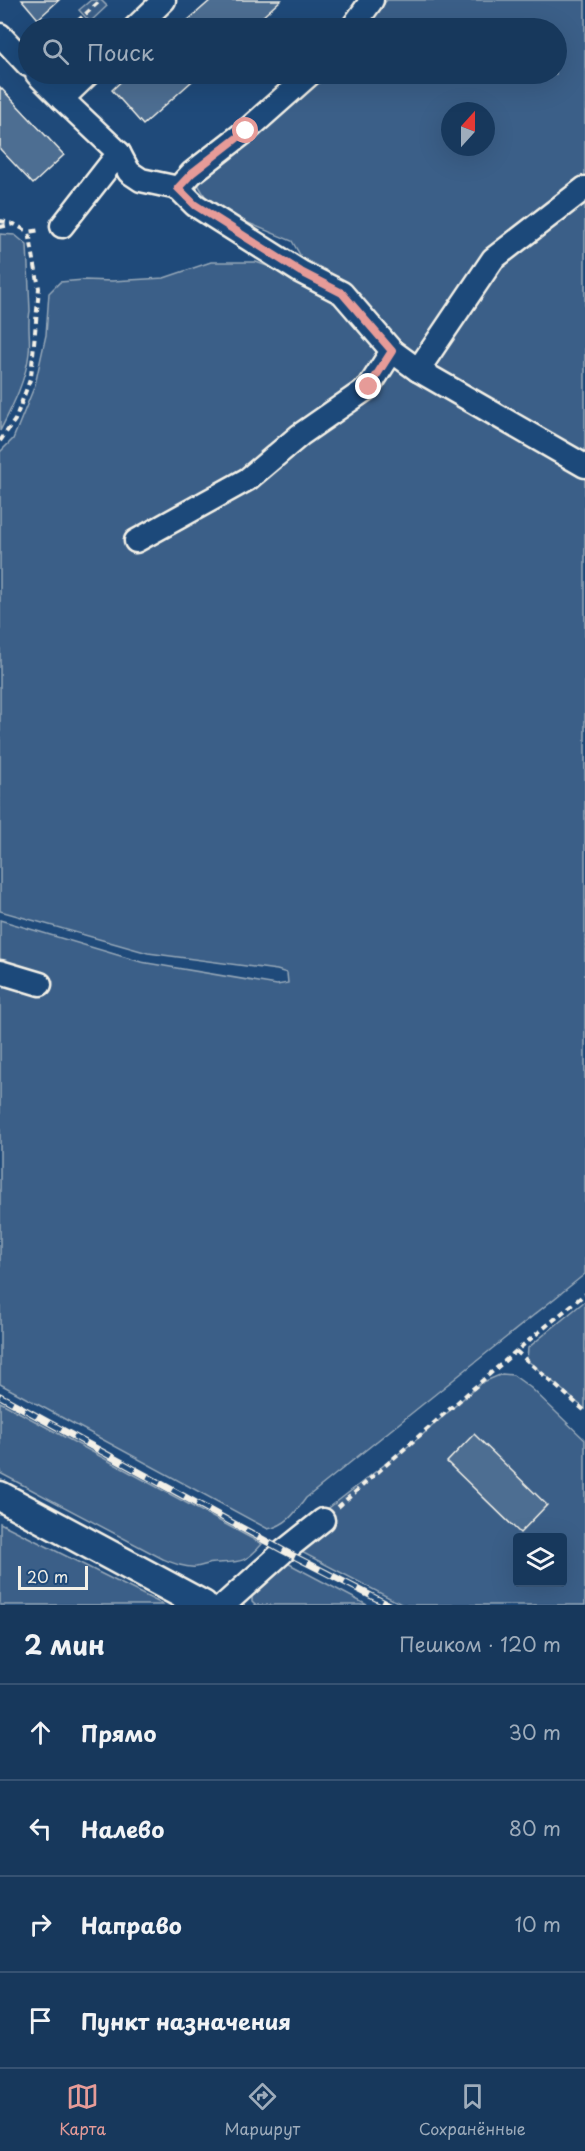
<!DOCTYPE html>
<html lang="ru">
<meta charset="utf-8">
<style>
body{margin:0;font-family:"Playpen Sans",sans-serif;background:#203f62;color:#f1f3f6}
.controls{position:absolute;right:18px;bottom:18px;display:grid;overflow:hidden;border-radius:6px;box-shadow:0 6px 24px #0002}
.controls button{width:54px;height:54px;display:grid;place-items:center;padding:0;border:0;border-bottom:2px solid #365272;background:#17385c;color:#f1f3f6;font:30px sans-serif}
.compass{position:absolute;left:441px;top:102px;width:54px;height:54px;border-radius:50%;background:#17385c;box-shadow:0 6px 24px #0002;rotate:21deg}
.scale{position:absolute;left:18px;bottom:15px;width:70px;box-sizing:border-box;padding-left:6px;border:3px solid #f4f1e8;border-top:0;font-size:16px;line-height:21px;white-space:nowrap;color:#f4f1e8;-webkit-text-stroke:4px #1f4a7a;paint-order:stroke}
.stop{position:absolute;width:18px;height:18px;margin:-14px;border:4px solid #e69b98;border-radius:50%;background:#fff}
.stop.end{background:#e69b98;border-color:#fff;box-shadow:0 2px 6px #0008}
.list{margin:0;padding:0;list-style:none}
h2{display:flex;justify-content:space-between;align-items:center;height:78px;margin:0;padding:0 24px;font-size:26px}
h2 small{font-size:20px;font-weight:400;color:#9eacbb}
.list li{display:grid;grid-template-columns:39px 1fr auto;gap:18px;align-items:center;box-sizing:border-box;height:96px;padding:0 24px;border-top:2px solid #365272}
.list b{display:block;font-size:22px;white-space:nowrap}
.list em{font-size:20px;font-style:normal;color:#9eacbb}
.icon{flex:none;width:33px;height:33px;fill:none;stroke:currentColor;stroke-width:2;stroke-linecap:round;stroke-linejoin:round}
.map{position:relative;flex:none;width:585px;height:1605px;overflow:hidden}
.search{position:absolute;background:#17385c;box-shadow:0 6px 24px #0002;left:18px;right:18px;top:18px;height:66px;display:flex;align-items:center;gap:15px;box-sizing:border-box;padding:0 21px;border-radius:33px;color:#9eacbb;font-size:22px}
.sheet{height:462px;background:#17385c}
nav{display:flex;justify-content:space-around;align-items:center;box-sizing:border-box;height:84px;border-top:2px solid #365272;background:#17385c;font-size:16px;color:#9eacbb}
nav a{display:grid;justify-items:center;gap:3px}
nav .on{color:#e69b98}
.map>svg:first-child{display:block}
.green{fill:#3a5f88;stroke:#97a8b8;stroke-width:1.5;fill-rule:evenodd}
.building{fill:#4d6e92;stroke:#f4f1e8;stroke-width:1.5}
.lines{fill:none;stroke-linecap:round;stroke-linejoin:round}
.minor-casing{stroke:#f4f1e8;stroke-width:27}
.major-casing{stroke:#f4f1e8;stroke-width:33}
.path{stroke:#f4f1e8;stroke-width:4;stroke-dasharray:6 4.5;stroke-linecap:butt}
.minor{stroke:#1f4a7a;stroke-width:22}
.major{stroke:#1f4a7a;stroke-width:28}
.rail-casing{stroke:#f4f1e8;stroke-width:7}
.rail{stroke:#1f4a7a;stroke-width:4.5;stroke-dasharray:14;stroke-linecap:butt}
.route{stroke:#e69b98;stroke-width:8}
</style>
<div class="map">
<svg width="585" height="1605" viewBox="0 0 585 1605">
<rect width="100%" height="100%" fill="#1f4a7a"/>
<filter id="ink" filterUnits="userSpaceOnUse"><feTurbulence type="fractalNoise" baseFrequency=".0167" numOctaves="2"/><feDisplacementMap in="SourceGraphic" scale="12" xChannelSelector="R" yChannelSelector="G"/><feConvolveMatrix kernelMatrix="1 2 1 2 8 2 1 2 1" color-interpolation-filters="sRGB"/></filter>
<g filter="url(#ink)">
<g class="green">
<polygon points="91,0 101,0 107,6 90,22 79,10"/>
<path d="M387,0h198v1274l-279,224c-11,15 -19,27 -38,31l-268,-145v-464l141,42 136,23 11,-2 -1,-10 -10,-3 -129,-17 -148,-42v-459l13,-13 22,-54 11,-50 3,-42 11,-11 24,-2 28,1 52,-3 47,-16h45l22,8 29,-3 -15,-26 -80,-33 -16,-27 59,-42 67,-65h234v-46h-193zM450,111h36v36h-36z"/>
<path d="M0,234l15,1 12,10 3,66c-3,14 1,28 -1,42 -3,27 -17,54 -29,78z"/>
<polygon points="585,1301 585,1409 527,1360 528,1348"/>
<path d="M502,1374l11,1 18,13 54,52v165h-182l-113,-59 8,-14 122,-95 61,-54zM518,1538h44v44h-44z"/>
<path d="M0,1402l262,142c-17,20 -23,18 -47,19 -7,0 -12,3 -19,4 -11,1 -23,-4 -33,-8l-163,-86z"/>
<polygon points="0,1523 164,1605 0,1605"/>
<polygon points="278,1558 367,1605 255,1605 252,1602 252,1590"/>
</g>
<g class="building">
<polygon points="22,0 59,0 38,19"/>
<polygon points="211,0 281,0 250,28 179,28"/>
<polygon points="129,74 200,74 143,125 112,90"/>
<polygon points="0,87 64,155 33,184 0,149"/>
<polygon points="474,1434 547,1505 520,1533 447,1462"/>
</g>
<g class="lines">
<defs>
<g id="minor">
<polyline points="135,28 164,0"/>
<polyline points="352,28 372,0"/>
<polyline points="0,35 28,65"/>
<polyline points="37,74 62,99 88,74"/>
<polyline points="119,153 129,172 141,180 178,188"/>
<polyline points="62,226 119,153 62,99"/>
<polyline points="392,351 418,370 493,259 585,188"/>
<polyline points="418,370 585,466"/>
<polyline points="136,541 248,479 300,435 369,387 392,351 342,293 301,272 195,205 178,188 192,173 246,131 310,74"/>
<polyline points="0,972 40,984"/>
<polyline points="224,1605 284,1551 323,1520"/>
</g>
<polyline id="major" points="0,1496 203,1605"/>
</defs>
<use href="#minor" class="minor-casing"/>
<use href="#major" class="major-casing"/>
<g class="path">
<polyline points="70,28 101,0"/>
<polyline points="0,221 11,223"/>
<polyline points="0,227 14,224 29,232"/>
<polyline points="0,441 15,420 31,377 39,288 29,232 41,230"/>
<polyline points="516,1351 585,1411"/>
<polyline points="338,1507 516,1351 585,1294"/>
</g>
<use href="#minor" class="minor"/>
<use href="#major" class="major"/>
<defs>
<polyline id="rail" points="0,1396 284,1551 389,1605"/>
</defs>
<use href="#rail" class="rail-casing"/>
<use href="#rail" class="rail"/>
</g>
</g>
<g class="lines" filter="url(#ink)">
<polyline class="route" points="246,131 192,173 178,188 195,205 301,272 342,293 392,351 369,387"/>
</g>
</svg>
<div class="controls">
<button><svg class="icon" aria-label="layers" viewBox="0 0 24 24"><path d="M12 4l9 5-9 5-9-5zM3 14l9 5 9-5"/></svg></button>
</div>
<svg class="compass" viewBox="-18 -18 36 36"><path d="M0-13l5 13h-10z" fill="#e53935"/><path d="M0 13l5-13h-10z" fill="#9eacbb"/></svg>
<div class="scale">20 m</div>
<div class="stop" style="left:246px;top:131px"></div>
<div class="stop end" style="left:369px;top:387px"></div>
<div class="search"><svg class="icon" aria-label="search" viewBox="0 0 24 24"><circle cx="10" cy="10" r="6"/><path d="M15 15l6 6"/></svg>Поиск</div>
</div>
<section class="sheet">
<h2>2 мин<small>Пешком · 120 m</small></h2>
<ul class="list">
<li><svg class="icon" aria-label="ahead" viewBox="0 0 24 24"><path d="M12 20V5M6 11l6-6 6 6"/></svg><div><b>Прямо</b></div><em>30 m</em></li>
<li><svg class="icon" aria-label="left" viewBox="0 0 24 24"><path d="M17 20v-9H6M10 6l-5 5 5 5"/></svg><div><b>Налево</b></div><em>80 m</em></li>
<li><svg class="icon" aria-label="right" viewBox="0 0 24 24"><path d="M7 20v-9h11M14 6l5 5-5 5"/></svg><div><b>Направо</b></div><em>10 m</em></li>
<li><svg class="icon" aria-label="arrive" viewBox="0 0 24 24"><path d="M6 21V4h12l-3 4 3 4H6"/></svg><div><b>Пункт назначения</b></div></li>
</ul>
</section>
<nav>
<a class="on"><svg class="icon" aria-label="map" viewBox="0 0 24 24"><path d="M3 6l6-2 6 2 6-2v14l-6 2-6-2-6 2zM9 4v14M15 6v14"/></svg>Карта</a>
<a><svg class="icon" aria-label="directions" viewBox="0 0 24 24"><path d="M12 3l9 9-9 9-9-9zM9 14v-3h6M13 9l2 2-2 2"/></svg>Маршрут</a>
<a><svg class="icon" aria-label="saved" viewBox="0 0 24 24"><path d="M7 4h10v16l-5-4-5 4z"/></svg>Сохранённые</a>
</nav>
